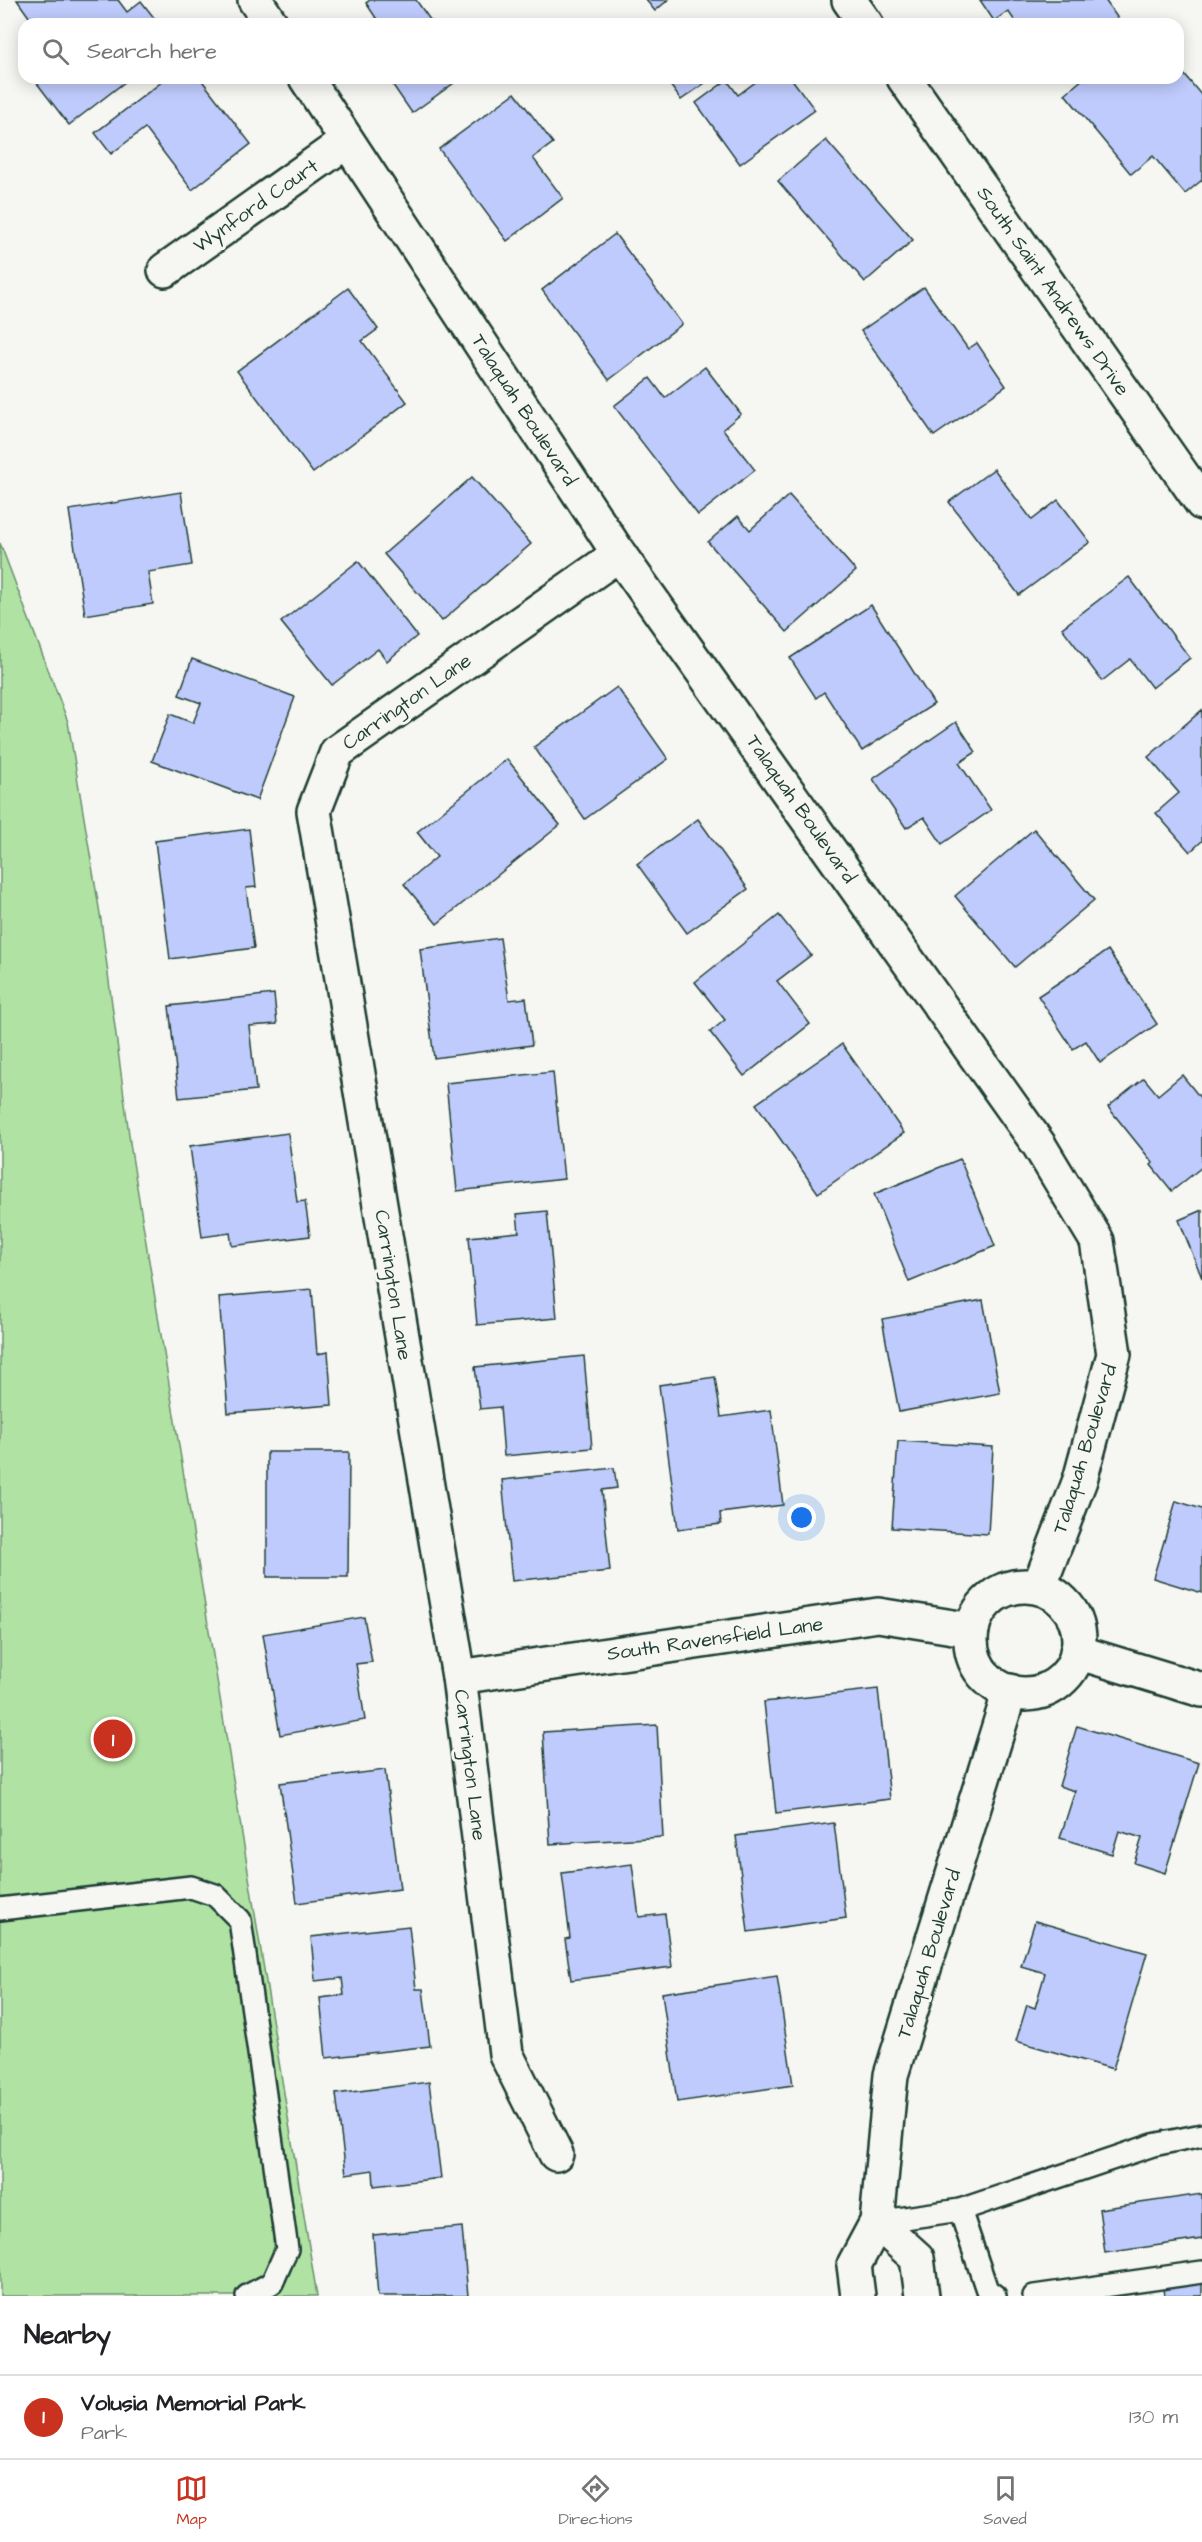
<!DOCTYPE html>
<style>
body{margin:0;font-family:"Architects Daughter",sans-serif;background:#f6f6f6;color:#202124}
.you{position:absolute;left:802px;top:1518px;width:21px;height:21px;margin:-15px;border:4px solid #fff;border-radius:50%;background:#1a73e8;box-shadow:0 0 0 9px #1a73e833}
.badge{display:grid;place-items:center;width:39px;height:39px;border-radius:50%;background:#c8321e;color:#fff;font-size:20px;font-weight:700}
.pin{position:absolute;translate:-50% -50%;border:3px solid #fff;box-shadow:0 2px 6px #0006}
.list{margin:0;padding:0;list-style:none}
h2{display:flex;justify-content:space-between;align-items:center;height:78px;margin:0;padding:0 24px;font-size:26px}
h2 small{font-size:20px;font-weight:400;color:#757577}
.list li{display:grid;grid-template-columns:39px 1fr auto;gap:18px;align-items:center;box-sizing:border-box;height:84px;padding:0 24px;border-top:2px solid #e0e0e0}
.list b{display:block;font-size:22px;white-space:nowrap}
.list p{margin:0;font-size:20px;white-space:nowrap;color:#757577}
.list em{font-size:20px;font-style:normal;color:#757577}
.icon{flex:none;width:33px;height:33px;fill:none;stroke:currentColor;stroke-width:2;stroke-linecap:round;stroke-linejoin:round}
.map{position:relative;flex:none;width:1202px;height:2296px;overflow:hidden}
.search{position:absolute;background:#fff;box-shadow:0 3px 15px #0003;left:18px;right:18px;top:18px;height:66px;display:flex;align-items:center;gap:15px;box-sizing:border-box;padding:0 21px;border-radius:18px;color:#757577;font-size:22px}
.sheet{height:162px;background:#fff}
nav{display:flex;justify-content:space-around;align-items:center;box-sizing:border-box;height:84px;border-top:2px solid #e0e0e0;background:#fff;font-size:16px;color:#757577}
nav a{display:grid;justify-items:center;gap:3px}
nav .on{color:#c8321e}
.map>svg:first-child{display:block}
.green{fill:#b0e3a3;stroke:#68906c;stroke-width:1.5}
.building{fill:#bfcbfc;stroke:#1f3d34;stroke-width:1.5}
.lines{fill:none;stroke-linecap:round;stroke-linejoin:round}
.lane-casing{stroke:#1f3d34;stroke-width:26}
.street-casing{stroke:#1f3d34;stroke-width:38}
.lane{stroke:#f6f6f2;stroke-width:21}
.street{stroke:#f6f6f2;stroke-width:33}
.labels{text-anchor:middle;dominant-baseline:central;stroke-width:6;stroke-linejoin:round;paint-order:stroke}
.street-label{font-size:20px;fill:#1f3d34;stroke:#f6f6f2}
</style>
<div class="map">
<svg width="1202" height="2296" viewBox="0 0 1202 2296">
<rect width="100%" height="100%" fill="#f6f6f2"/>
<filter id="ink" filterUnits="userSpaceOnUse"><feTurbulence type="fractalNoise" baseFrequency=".0167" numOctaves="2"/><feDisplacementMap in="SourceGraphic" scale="12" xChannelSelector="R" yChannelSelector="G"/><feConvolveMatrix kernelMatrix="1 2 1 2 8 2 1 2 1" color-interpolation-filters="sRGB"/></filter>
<g filter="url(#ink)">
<polygon class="green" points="0,543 68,722 101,920 131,1150 317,2296 0,2296"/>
<g class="building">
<polygon points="17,0 118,0 127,12 141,1 159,24 34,24"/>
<polygon points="370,0 416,0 433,24 380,24 366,3"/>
<polygon points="646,0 668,0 655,11"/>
<polygon points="980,0 1105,0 1119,20 1113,24 1017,24 1008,11 994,21"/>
<polygon points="1178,67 1202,96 1202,180 1185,194 1153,156 1131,174 1065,94 1084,78 1178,78"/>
<polygon points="33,78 130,78 69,125"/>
<polygon points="167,78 200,78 251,144 192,190 145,128 111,154 95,133"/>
<polygon points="388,78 461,78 412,113"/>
<polygon points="665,78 712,78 681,100"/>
<polygon points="761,78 791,78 815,110 740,164 696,103 727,80 738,95"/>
<polygon points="515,93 553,143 533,158 563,198 507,241 439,149"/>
<polygon points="826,140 913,240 865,282 778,181"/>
<polygon points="615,234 682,324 609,380 542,290"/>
<polygon points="924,287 968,349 977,343 1006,386 934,436 861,331"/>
<polygon points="348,288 378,329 362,341 407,402 313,473 237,371"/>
<polygon points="705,367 741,414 723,429 755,470 698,515 614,406 650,378 665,398"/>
<polygon points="994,469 1032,520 1058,500 1090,542 1019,595 949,502"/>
<polygon points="472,477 531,544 442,621 384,554"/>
<polygon points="181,492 192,565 148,572 153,604 85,615 69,510"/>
<polygon points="789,495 856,571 787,632 708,542 738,516 750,530"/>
<polygon points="358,561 417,636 387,661 378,649 332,685 281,622"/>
<polygon points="1129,577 1190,658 1152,688 1130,659 1102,681 1062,628"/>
<polygon points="871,605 934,704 862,751 824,692 816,698 790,658"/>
<polygon points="192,659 295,697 257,800 152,761 170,714 193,723 201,703 179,695"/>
<polygon points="617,687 668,759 585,819 534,747"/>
<polygon points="1202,710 1202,841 1190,852 1156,813 1179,793 1148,757"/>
<polygon points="956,722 976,752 959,763 991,810 942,844 924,817 906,828 873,779"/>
<polygon points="507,759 560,825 437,924 404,884 437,857 417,832"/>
<polygon points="698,819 748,889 687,933 637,864"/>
<polygon points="249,829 256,887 246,888 254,948 170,959 155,841"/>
<polygon points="1034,829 1094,900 1015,967 955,896"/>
<polygon points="779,915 811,955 777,981 810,1024 744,1076 710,1032 725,1020 695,982"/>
<polygon points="500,938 509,1000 526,998 532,1045 434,1058 420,949"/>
<polygon points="1108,950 1157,1024 1100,1063 1086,1041 1073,1049 1038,996"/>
<polygon points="274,994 277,1024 249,1026 256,1090 179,1098 169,1006"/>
<polygon points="842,1044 904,1133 818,1193 756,1104"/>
<polygon points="553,1072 564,1179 457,1191 446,1083"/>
<polygon points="1182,1075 1202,1100 1202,1167 1172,1191 1151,1165 1153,1163 1108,1107 1144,1078 1158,1095"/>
<polygon points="288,1133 297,1202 305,1201 310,1236 232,1246 230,1233 202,1237 190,1146"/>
<polygon points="960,1159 995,1246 909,1282 874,1194"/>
<polygon points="1202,1210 1202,1278 1179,1220"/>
<polygon points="547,1211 557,1318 477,1325 469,1237 519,1232 517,1214"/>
<polygon points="312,1289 317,1354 328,1352 332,1405 228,1413 219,1297"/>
<polygon points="983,1300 1000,1393 899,1412 882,1319"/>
<polygon points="584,1356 592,1448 504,1456 500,1407 480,1409 475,1367"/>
<polygon points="715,1377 721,1417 771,1410 783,1505 720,1513 721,1524 678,1529 659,1385"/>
<polygon points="898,1441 993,1447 988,1534 892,1528"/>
<polygon points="267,1452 349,1452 348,1577 267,1577"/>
<polygon points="614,1468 617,1488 602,1490 610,1571 512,1581 502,1480"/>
<polygon points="1176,1501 1202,1509 1202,1593 1153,1578"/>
<polygon points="364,1617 372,1662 356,1664 365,1720 280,1735 263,1634"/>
<polygon points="878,1689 890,1799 776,1813 764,1702"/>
<polygon points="657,1725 663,1837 550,1844 543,1732"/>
<polygon points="1077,1726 1199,1763 1165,1873 1134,1863 1142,1838 1119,1831 1112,1854 1060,1838 1075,1791 1059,1786"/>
<polygon points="385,1770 400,1889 297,1903 280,1783"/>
<polygon points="834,1823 846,1918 748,1932 736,1836"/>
<polygon points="632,1864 639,1917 665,1914 672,1967 571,1980 565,1939 570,1938 562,1873"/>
<polygon points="1035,1921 1147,1953 1113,2069 1016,2041 1027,2005 1035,2008 1045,1973 1021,1966"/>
<polygon points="409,1926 416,1989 423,1989 430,2046 326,2058 320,1998 344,1995 342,1978 315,1981 311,1937"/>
<polygon points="777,1976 793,2085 677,2102 662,1993"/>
<polygon points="429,2082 441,2178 374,2186 373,2170 346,2174 336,2094"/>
<polygon points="1202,2194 1202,2239 1105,2253 1099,2209"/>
<polygon points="462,2227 468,2296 378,2296 373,2235"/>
<polygon points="1202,2277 1202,2296 1164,2296 1162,2281"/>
</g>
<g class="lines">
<defs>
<g id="lane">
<polyline points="0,1909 191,1887 215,1895 240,1920 287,2249 272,2283 247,2296"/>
<polyline points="960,2210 987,2290 995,2296"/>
<polyline points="877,2222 960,2210 1153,2145 1202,2135"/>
<polyline points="1034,2296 1202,2272"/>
</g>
<g id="street">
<polyline points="255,0 271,24"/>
<polyline points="849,0 866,24"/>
<polyline points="306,78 619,554 1039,1145 1097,1241 1114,1354 1080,1480 1039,1587"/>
<polyline points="904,78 1202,503"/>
<polyline points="165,270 347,141"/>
<circle cx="1025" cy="1640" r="54"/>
<polyline points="1077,1652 1202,1690"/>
<polyline points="459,1677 878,1615 972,1630"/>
<polyline points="556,2154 506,2054 459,1677 314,811 337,752 619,554"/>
<polyline points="877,2222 917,2258 922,2296"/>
<polyline points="858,2296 854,2265 877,2222 891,2075 1010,1691"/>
</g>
</defs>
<use href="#lane" class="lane-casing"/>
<use href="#street" class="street-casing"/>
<use href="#lane" class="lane"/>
<use href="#street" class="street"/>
</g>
</g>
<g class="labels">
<g class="street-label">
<text transform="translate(256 206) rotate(-35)">Wynford Court</text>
<text transform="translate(1053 291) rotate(55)">South Saint Andrews Drive</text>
<text transform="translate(524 410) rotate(57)">Talaquah Boulevard</text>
<text transform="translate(407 702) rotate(-35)">Carrington Lane</text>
<text transform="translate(801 809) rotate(55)">Talaquah Boulevard</text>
<text transform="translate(393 1285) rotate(81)">Carrington Lane</text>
<text transform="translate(1085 1449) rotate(-73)">Talaquah Boulevard</text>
<text transform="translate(715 1639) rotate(-8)">South Ravensfield Lane</text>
<text transform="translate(470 1765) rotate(83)">Carrington Lane</text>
<text transform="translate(929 1954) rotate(-73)">Talaquah Boulevard</text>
</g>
</g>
</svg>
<div class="you"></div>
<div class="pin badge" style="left:113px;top:1739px">1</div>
<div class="search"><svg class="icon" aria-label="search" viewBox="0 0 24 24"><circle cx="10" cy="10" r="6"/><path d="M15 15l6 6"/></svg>Search here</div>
</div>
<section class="sheet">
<h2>Nearby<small></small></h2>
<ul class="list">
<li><span class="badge">1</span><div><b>Volusia Memorial Park</b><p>Park</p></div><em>130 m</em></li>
</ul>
</section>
<nav>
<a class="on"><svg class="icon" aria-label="map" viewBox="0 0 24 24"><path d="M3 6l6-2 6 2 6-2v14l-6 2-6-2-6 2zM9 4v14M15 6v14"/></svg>Map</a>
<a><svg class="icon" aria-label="directions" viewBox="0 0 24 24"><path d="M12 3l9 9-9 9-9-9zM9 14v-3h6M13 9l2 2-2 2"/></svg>Directions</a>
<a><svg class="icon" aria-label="saved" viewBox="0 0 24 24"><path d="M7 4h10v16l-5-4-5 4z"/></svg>Saved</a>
</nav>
